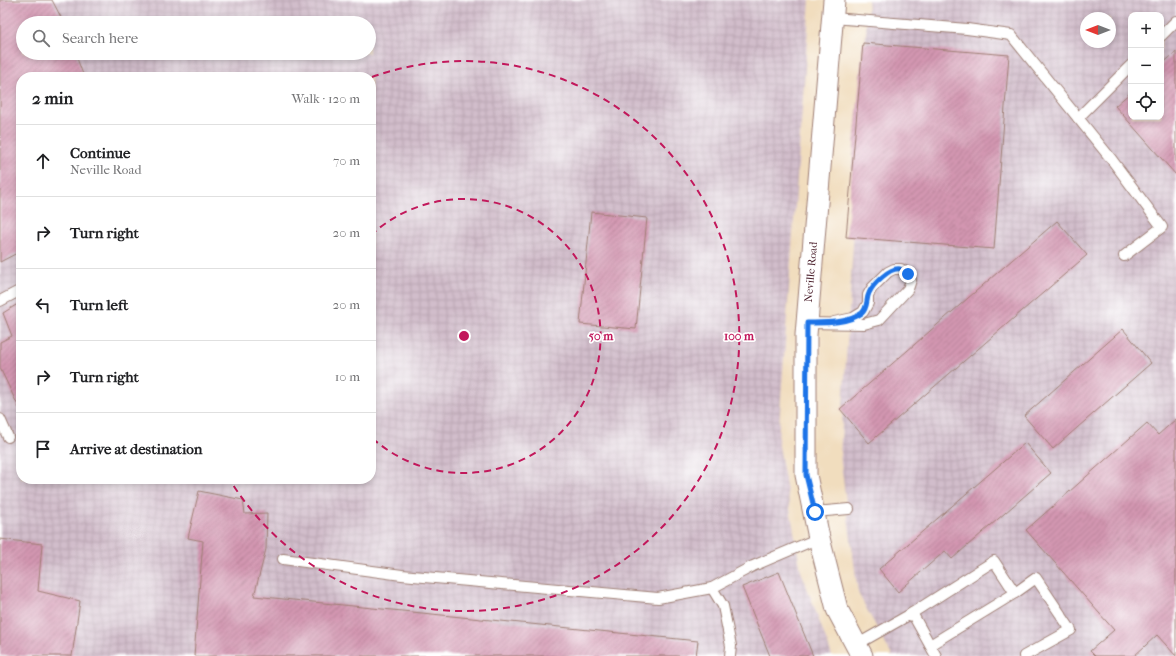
<!DOCTYPE html>
<meta charset="utf-8">
<style>
body{margin:0;font-family:"IM FELL French Canon",serif;background:#f6f6f6;color:#202124}
.controls{position:absolute;right:12px;top:12px;display:grid;overflow:hidden;border-radius:8px;box-shadow:0 2px 6px #0003}
.controls button{width:36px;height:36px;display:grid;place-items:center;padding:0;border:0;border-bottom:1px solid #e0e0e0;background:#fff;color:#202124;font:20px sans-serif}
.compass{position:absolute;left:1080px;top:12px;width:36px;height:36px;border-radius:50%;background:#fff;box-shadow:0 2px 6px #0003;rotate:270deg}
.stop{position:absolute;width:12px;height:12px;margin:-9px;border:3px solid #1a73e8;border-radius:50%;background:#fff}
.stop.end{background:#1a73e8;border-color:#fff;box-shadow:0 1px 4px #0008}
.list{margin:0;padding:0;list-style:none}
h2{display:flex;justify-content:space-between;align-items:center;height:52px;margin:0;padding:0 16px;font-size:17px}
h2 small{font-size:13px;font-weight:400;color:#757577}
.list li{display:grid;grid-template-columns:26px 1fr auto;gap:12px;align-items:center;box-sizing:border-box;height:72px;padding:0 16px;border-top:1px solid #e0e0e0}
.list b{display:block;font-size:15px;white-space:nowrap}
.list p{margin:0;font-size:13px;white-space:nowrap;color:#757577}
.list em{font-size:13px;font-style:normal;color:#757577}
.icon{flex:none;width:22px;height:22px;fill:none;stroke:currentColor;stroke-width:2;stroke-linecap:round;stroke-linejoin:round}
.map{position:relative;flex:none;width:1176px;height:656px;overflow:hidden}
.search{position:absolute;background:#fff;box-shadow:0 2px 6px #0003;left:16px;top:16px;width:360px;height:44px;display:flex;align-items:center;gap:10px;box-sizing:border-box;padding:0 14px;border-radius:22px;color:#757577;font-size:15px}
.panel{position:absolute;background:#fff;box-shadow:0 2px 6px #0003;left:16px;top:72px;width:360px;height:412px;border-radius:16px}
.map>svg:first-child{display:block}
.industrial{fill:url(#industrial-grid);fill-rule:evenodd}
.building{fill:url(#building-hatch)}
.lines{fill:none;stroke-linecap:round;stroke-linejoin:round}
.lane-casing{stroke:#9e7e74;stroke-width:12}
.street-casing{stroke:#9e7e74;stroke-width:23}
.lane{stroke:#fff;stroke-width:10}
.street{stroke:#fff;stroke-width:21}
.route{stroke:#1a73e8;stroke-width:5}
.ring{fill:none;stroke:#c2185b;stroke-width:2;stroke-dasharray:7 5}
.labels{text-anchor:middle;dominant-baseline:central;stroke-width:3.5;stroke-linejoin:round;paint-order:stroke}
.street-label{font-size:11px;fill:#4a1f2b;stroke:#fff}
.centre{fill:#c2185b;stroke:#fff;stroke-width:2}
.ring-label{font-size:12px;text-anchor:middle;font-weight:bold;fill:#c2185b;stroke:#fff;stroke-width:3.5;stroke-linejoin:round;paint-order:stroke}
</style>
<div class="map">
<svg width="1176" height="656" viewBox="0 0 1176 656">
<defs>
<pattern id="industrial-grid" width="8" height="8" patternUnits="userSpaceOnUse"><rect width="8" height="8" fill="#d1bdcb"/><path d="M0 4h8M4 0v8" fill="none" stroke="#b5a2ae"/></pattern>
<pattern id="building-hatch" width="6" height="6" patternUnits="userSpaceOnUse"><rect width="6" height="6" fill="#d396b1"/><path d="M-1 1l2-2M0 6l6-6M5 7l2-2" fill="none" stroke="#ad7a90"/></pattern>
</defs>
<rect width="100%" height="100%" fill="#fff"/>
<filter id="ink" filterUnits="userSpaceOnUse"><feTurbulence type="fractalNoise" baseFrequency=".025" numOctaves="2"/><feDisplacementMap in="SourceGraphic" scale="8" xChannelSelector="R" yChannelSelector="G"/><feConvolveMatrix kernelMatrix="1 2 1 2 8 2 1 2 1" color-interpolation-filters="sRGB"/></filter>
<filter id="wash" filterUnits="userSpaceOnUse"><feTurbulence type="fractalNoise" baseFrequency=".012" numOctaves="4" result="noise"/><feDisplacementMap in="SourceGraphic" scale="16" xChannelSelector="R" yChannelSelector="G"/><feGaussianBlur stdDeviation="0.9" result="paint"/><feColorMatrix in="noise" values="0 0 0 0 0 0 0 0 0 0 0 0 0 0 0 0 0 1.4 0 .05"/><feComposite in="paint" operator="in"/></filter>
<g filter="url(#wash)">
<rect width="100%" height="100%" fill="#f1ddbe"/>
<g class="industrial">
<path d="M0,0h810l-32,440 23,131 31,85h-832zM23,23h346v30h-346zM21,77h350v402h-350z"/>
<path d="M868,0h308v656h-284l-34,-63 -18,-137zM1131,15h30v102h-30zM1086,18h24v24h-24z"/>
</g>
<g id="blocks">
<g class="building">
<polygon points="0,0 52,0 64,23 23,23 23,53 75,53 84,77 21,77 21,251 0,262"/>
<polygon points="863,43 1009,55 994,249 846,237"/>
<polygon points="1176,52 1176,175 1115,106 1131,92 1131,117 1161,117 1161,65"/>
<polygon points="591,212 647,218 636,329 580,324"/>
<polygon points="1057,221 1087,255 869,443 840,409"/>
<polygon points="21,302 21,412 0,368 0,342 12,336 3,313"/>
<polygon points="1123,329 1151,363 1053,449 1024,416"/>
<polygon points="1176,419 1176,656 1157,635 1134,656 1095,656 1090,651 1114,630 1026,530 1147,423 1158,435"/>
<polygon points="1025,443 1051,473 952,559 945,551 898,592 879,569"/>
<polygon points="199,491 243,500 245,514 267,513 266,549 254,596 698,641 696,656 194,656 203,541 188,538"/>
<polygon points="0,539 42,544 38,591 80,601 72,656 0,656"/>
<polygon points="779,572 813,656 770,656 742,587"/>
</g>
</g>
</g>
<g filter="url(#ink)">
<use href="#blocks" fill-opacity="0" stroke="#9e7e74" stroke-width="1"/>
<g class="lines">
<defs>
<g id="lane">
<polyline points="833,18 967,29 1011,35 1112,160 1162,227 1124,256"/>
<polyline points="1161,36 1176,21"/>
<polyline points="1078,118 1131,65"/>
<polyline points="0,301 21,290"/>
<polyline points="807,323 864,324 879,320 908,289 911,280 908,274 901,269 894,269 888,272 872,288 868,295 868,303 863,312 853,318 834,322"/>
<polyline points="0,419 8,437"/>
<polyline points="815,512 849,509"/>
<polyline points="283,559 402,575 658,598 712,588"/>
<polyline points="912,613 936,656"/>
<polyline points="856,645 909,615 994,561 1015,593 1036,578 1071,630 1024,656"/>
<polyline points="930,645 1015,593"/>
<polyline points="730,656 731,646 723,606 712,588 753,566 819,538"/>
</g>
<polyline id="street" points="834,0 806,335 806,475 819,538 837,609 862,656"/>
</defs>
<use href="#lane" class="lane-casing"/>
<use href="#street" class="street-casing"/>
<use href="#lane" class="lane"/>
<use href="#street" class="street"/>
</g>
</g>
<g class="lines" filter="url(#ink)">
<path class="route" d="M815,512l-9,-37 1,-152c18,0 40,1 55,-10 6,-5 4,-14 7,-20 4,-9 21,-26 31,-24 3,1 6,3 8,5"/>
</g>
<g class="ring">
<path d="M371 235A137 137 0 1 1 371 437"/>
<path d="M372 77A275 275 0 1 1 230 480"/>
</g>
<g class="labels">
<g class="street-label">
<text transform="translate(811 272) rotate(-85)">Neville Road</text>
</g>
</g>
<circle cx="464" cy="336" r="6" class="centre"/>
<g class="ring-label">
<text x="601" y="340">50 m</text>
<text x="739" y="340">100 m</text>
</g>
</svg>
<div class="controls">
<button>+</button>
<button>−</button>
<button><svg class="icon" aria-label="locate" viewBox="0 0 24 24"><circle cx="12" cy="12" r="6"/><path d="M12 2v4M12 18v4M2 12h4M18 12h4"/></svg></button>
</div>
<svg class="compass" viewBox="-18 -18 36 36"><path d="M0-13l5 13h-10z" fill="#e53935"/><path d="M0 13l5-13h-10z" fill="#757577"/></svg>
<div class="stop" style="left:815px;top:512px"></div>
<div class="stop end" style="left:908px;top:274px"></div>
<div class="search"><svg class="icon" aria-label="search" viewBox="0 0 24 24"><circle cx="10" cy="10" r="6"/><path d="M15 15l6 6"/></svg>Search here</div>
<section class="panel">
<h2>2 min<small>Walk · 120 m</small></h2>
<ul class="list">
<li><svg class="icon" aria-label="ahead" viewBox="0 0 24 24"><path d="M12 20V5M6 11l6-6 6 6"/></svg><div><b>Continue</b><p>Neville Road</p></div><em>70 m</em></li>
<li><svg class="icon" aria-label="right" viewBox="0 0 24 24"><path d="M7 20v-9h11M14 6l5 5-5 5"/></svg><div><b>Turn right</b></div><em>20 m</em></li>
<li><svg class="icon" aria-label="left" viewBox="0 0 24 24"><path d="M17 20v-9H6M10 6l-5 5 5 5"/></svg><div><b>Turn left</b></div><em>20 m</em></li>
<li><svg class="icon" aria-label="right" viewBox="0 0 24 24"><path d="M7 20v-9h11M14 6l5 5-5 5"/></svg><div><b>Turn right</b></div><em>10 m</em></li>
<li><svg class="icon" aria-label="arrive" viewBox="0 0 24 24"><path d="M6 21V4h12l-3 4 3 4H6"/></svg><div><b>Arrive at destination</b></div></li>
</ul>
</section>
</div>
